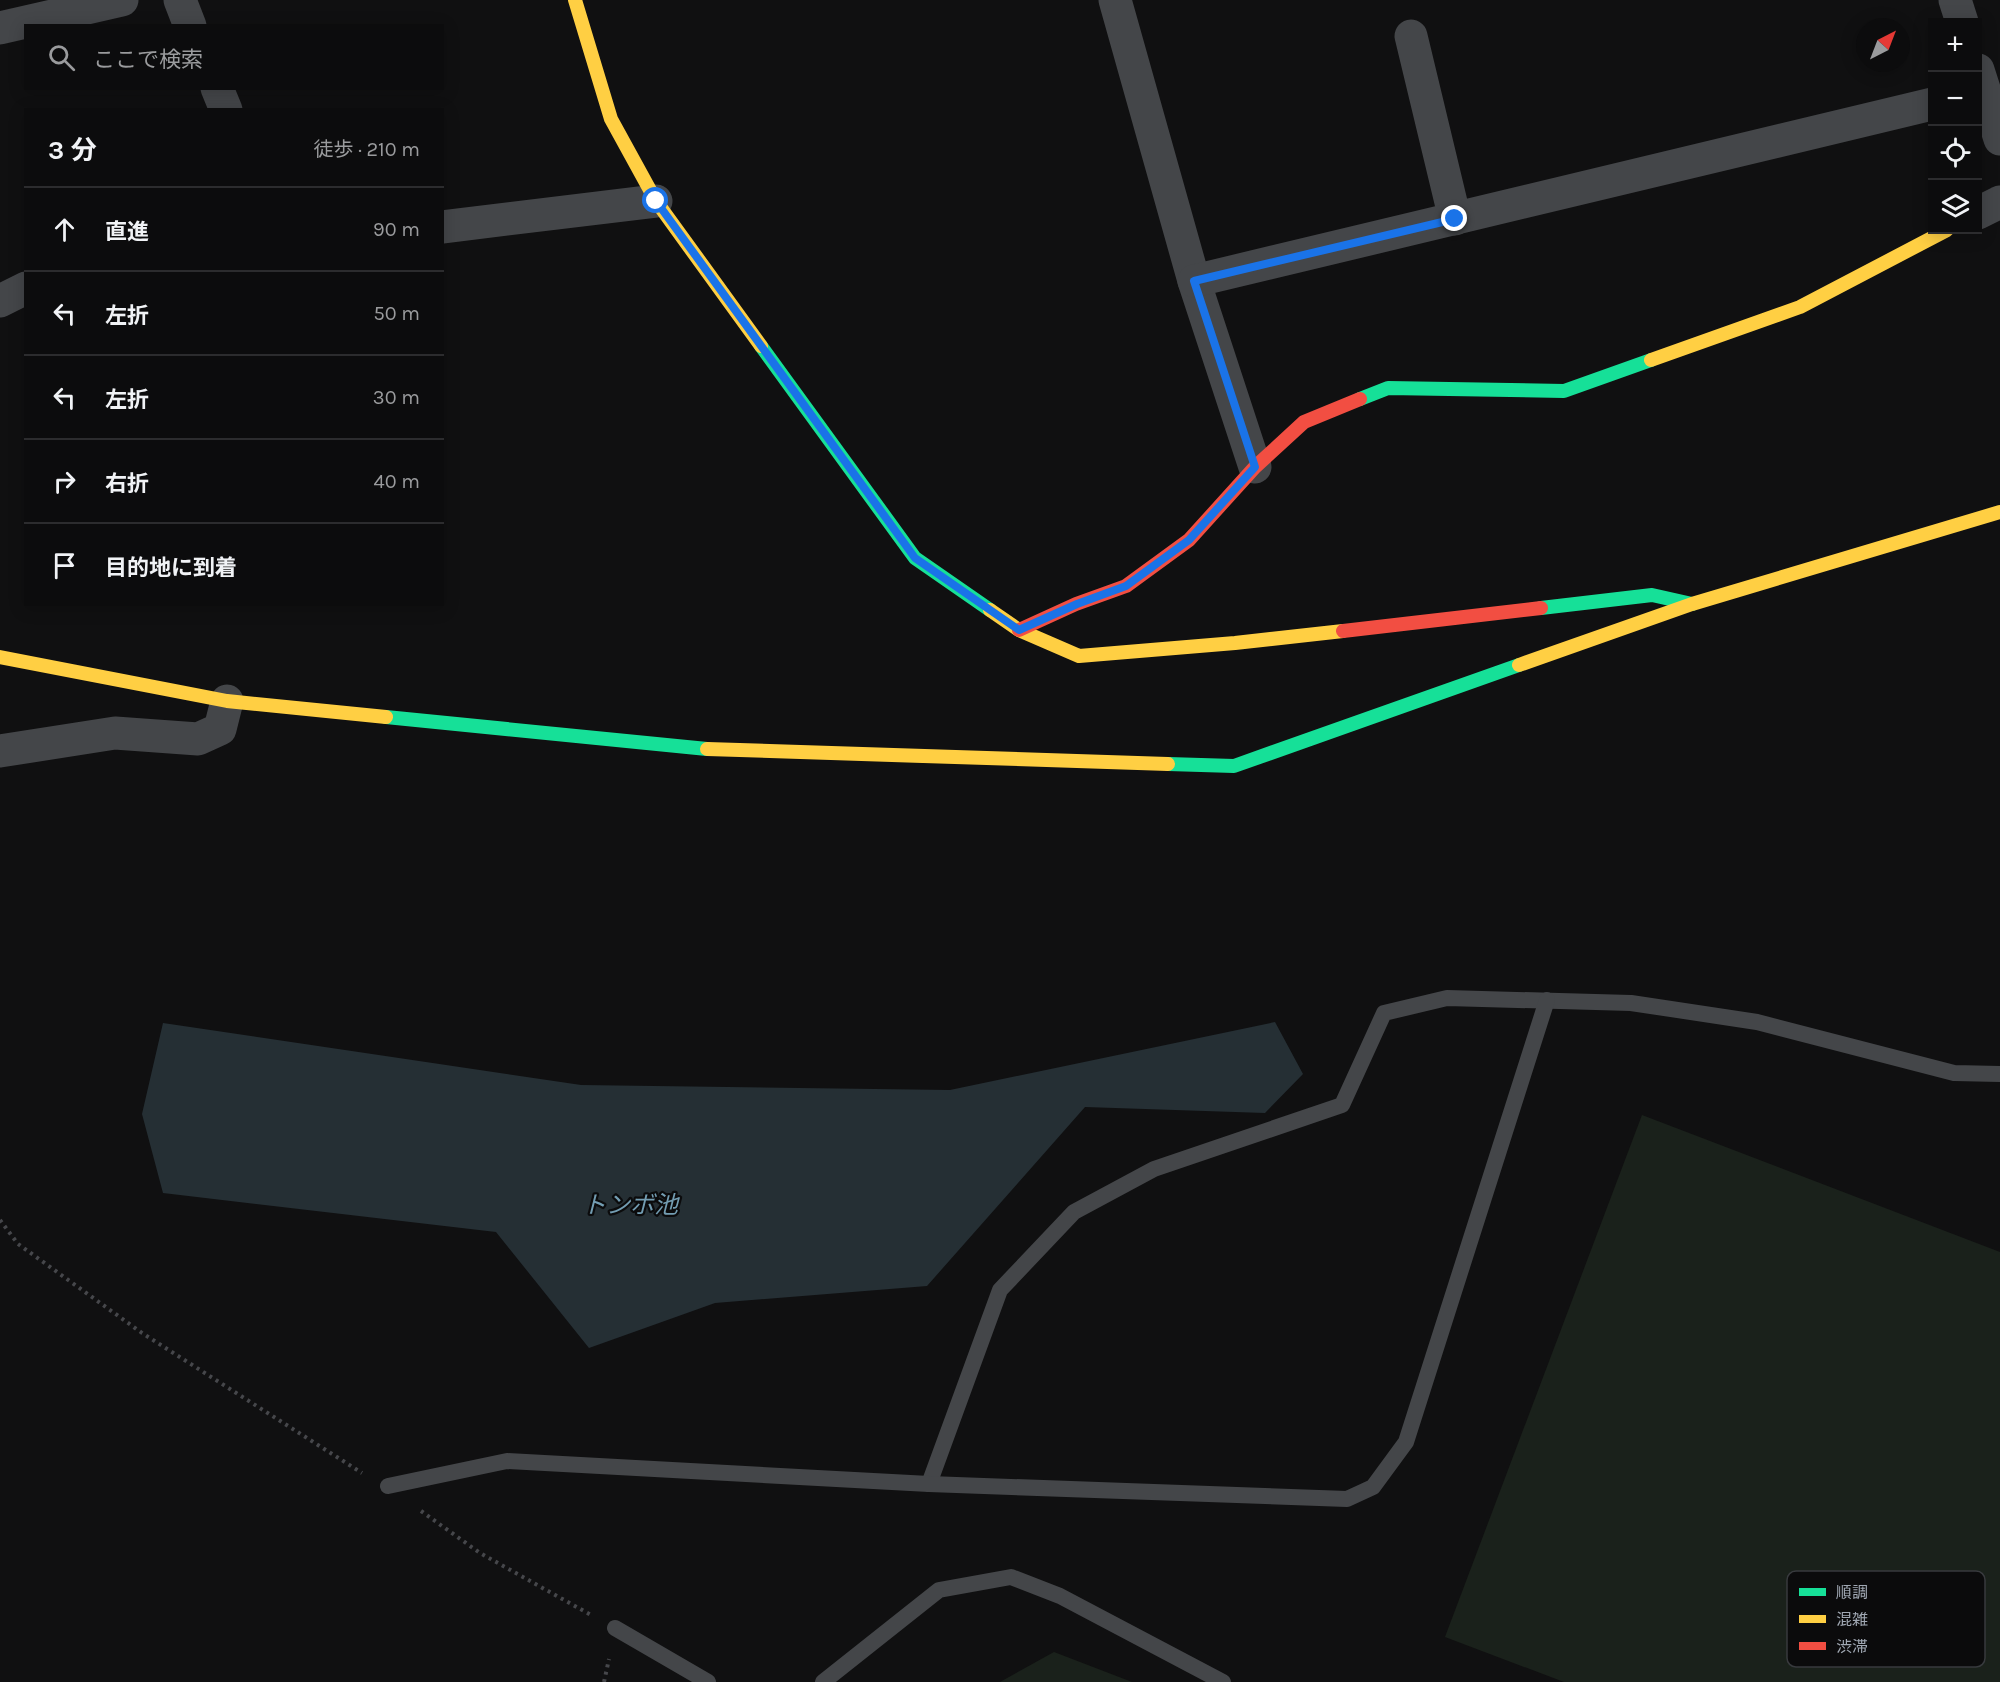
<!DOCTYPE html>
<html lang="ja">
<meta charset="utf-8">
<style>
body{margin:0;font-family:Karla,"Noto Sans JP",sans-serif;background:#1a1a1b;color:#f1f3f6}
.controls{position:absolute;right:18px;top:18px;display:grid;overflow:hidden;border-radius:0px;box-shadow:0 3px 15px #0003}
.controls button{width:54px;height:54px;display:grid;place-items:center;padding:0;border:0;border-bottom:2px solid #2c2c2e;background:#0c0c0d;color:#f1f3f6;font:30px sans-serif}
.compass{position:absolute;left:1856px;top:18px;width:54px;height:54px;border-radius:50%;background:#0c0c0d;box-shadow:0 3px 15px #0003;rotate:42deg}
.stop{position:absolute;width:18px;height:18px;margin:-14px;border:4px solid #1a73e8;border-radius:50%;background:#fff}
.stop.end{background:#1a73e8;border-color:#fff;box-shadow:0 2px 6px #0008}
.list{margin:0;padding:0;list-style:none}
h2{display:flex;justify-content:space-between;align-items:center;height:78px;margin:0;padding:0 24px;font-size:26px}
h2 small{font-size:20px;font-weight:400;color:#9a9b9d}
.list li{display:grid;grid-template-columns:39px 1fr auto;gap:18px;align-items:center;box-sizing:border-box;height:84px;padding:0 24px;border-top:2px solid #2c2c2e}
.list b{display:block;font-size:22px;white-space:nowrap}
.list em{font-size:20px;font-style:normal;color:#9a9b9d}
.icon{flex:none;width:33px;height:33px;fill:none;stroke:currentColor;stroke-width:2;stroke-linecap:round;stroke-linejoin:round}
.map{position:relative;flex:none;width:2000px;height:1682px;overflow:hidden}
.search{position:absolute;background:#0c0c0d;box-shadow:0 3px 15px #0003;left:24px;top:24px;width:420px;height:66px;display:flex;align-items:center;gap:15px;box-sizing:border-box;padding:0 21px;border-radius:0px;color:#9a9b9d;font-size:22px}
.panel{position:absolute;background:#0c0c0d;box-shadow:0 3px 15px #0003;left:24px;top:108px;width:420px;height:498px;border-radius:0px}
.map>svg:first-child{display:block}
.green{fill:#1a211b}
.water{fill:#252f34}
.lines{fill:none;stroke-linecap:round;stroke-linejoin:round}
.path{stroke:#46474b;stroke-width:4;stroke-dasharray:3 4.5;stroke-linecap:butt}
.lane{stroke:#444649;stroke-width:16}
.street{stroke:#444649;stroke-width:33}
.fast{stroke:#16e098;stroke-width:14}
.slow{stroke:#ffcf43;stroke-width:14}
.jam{stroke:#f24e42;stroke-width:14}
.route{stroke:#1a73e8;stroke-width:8}
.labels{text-anchor:middle;dominant-baseline:central;stroke-width:4.5;stroke-linejoin:round;paint-order:stroke}
.water-label{font-size:24px;font-style:italic;fill:#739db2;stroke:#0b0b0c}
.key{fill:#0b0b0c;stroke:#383a3e;stroke-width:1.5}
.key-label{font-size:16px;fill:#a0a8b3}
</style>
<div class="map">
<svg width="2000" height="1682" viewBox="0 0 2000 1682">
<rect width="100%" height="100%" fill="#101011"/>
<g class="green">
<polygon points="1642,1115 2000,1252 2000,1682 1564,1682 1445,1637"/>
<polygon points="1054,1652 1132,1682 1000,1682"/>
</g>
<polygon class="water" points="1275,1022 1303,1074 1265,1113 1085,1107 927,1286 715,1303 589,1348 496,1232 163,1193 142,1114 163,1023 581,1085 950,1090"/>
<g class="lines">
<g class="path">
<polyline points="0,1220 18,1244 142,1333 362,1473"/>
<polyline points="421,1511 480,1553 591,1615"/>
<polyline points="604,1682 609,1659"/>
</g>
<g class="lane">
<polyline points="929,1484 1000,1290 1074,1212 1154,1169 1342,1105 1384,1013 1447,998 1631,1003 1757,1022 1954,1073 2000,1074"/>
<polyline points="388,1486 507,1461 929,1484 1347,1499 1373,1487 1406,1442 1547,1000"/>
<polyline points="615,1628 708,1682"/>
<polyline points="823,1682 939,1590 1011,1577 1060,1596 1223,1682"/>
</g>
<g class="street">
<polyline points="180,0 190,26"/>
<polyline points="1115,0 1194,281 1255,467"/>
<polyline points="1955,0 1962,22"/>
<polyline points="0,28 122,0"/>
<polyline points="1411,36 1455,219"/>
<polyline points="1978,70 2000,139"/>
<polyline points="217,88 226,110"/>
<polyline points="1978,213 2000,202"/>
<polyline points="442,227 656,201"/>
<polyline points="1194,281 1932,104"/>
<polyline points="0,301 26,288"/>
<polyline points="0,751 115,733 198,739 220,729 227,701"/>
</g>
<g class="fast">
<polyline points="761,346 915,558 990,610"/>
<polyline points="1360,399 1388,388 1564,391 1651,360"/>
<polyline points="1541,608 1652,595 1692,604"/>
<polyline points="386,717 707,749"/>
<polyline points="1168,764 1234,766 1519,665"/>
</g>
<g class="slow">
<polyline points="575,0 611,119 656,201 761,346"/>
<polyline points="1651,360 1800,307 1947,230"/>
<polyline points="990,610 1019,630 1079,656 1235,643 1343,631"/>
<polyline points="0,657 227,701 386,717"/>
<polyline points="1519,665 1692,604 2000,512"/>
<polyline points="707,749 1168,764"/>
</g>
<g class="jam">
<polyline points="1019,630 1076,604 1126,586 1189,540 1255,467 1304,422 1360,399"/>
<polyline points="1343,631 1541,608"/>
</g>
</g>
<g class="lines">
<polyline class="route" points="656,201 915,558 1019,630 1077,604 1126,586 1189,540 1255,467 1194,281 1455,219"/>
</g>
<g class="labels">
<g class="water-label">
<text x="630" y="1205">トンボ池</text>
</g>
</g>
<rect x="1787" y="1571" width="198" height="96" rx="9" class="key"/>
<rect x="1799" y="1588" width="27" height="8" fill="#16e098"/>
<rect x="1799" y="1615" width="27" height="8" fill="#ffcf43"/>
<rect x="1799" y="1642" width="27" height="8" fill="#f24e42"/>
<g class="key-label">
<text x="1836" y="1598">順調</text>
<text x="1836" y="1625">混雑</text>
<text x="1836" y="1652">渋滞</text>
</g>
</svg>
<div class="controls">
<button>+</button>
<button>−</button>
<button><svg class="icon" aria-label="locate" viewBox="0 0 24 24"><circle cx="12" cy="12" r="6"/><path d="M12 2v4M12 18v4M2 12h4M18 12h4"/></svg></button>
<button><svg class="icon" aria-label="layers" viewBox="0 0 24 24"><path d="M12 4l9 5-9 5-9-5zM3 14l9 5 9-5"/></svg></button>
</div>
<svg class="compass" viewBox="-18 -18 36 36"><path d="M0-13l5 13h-10z" fill="#e53935"/><path d="M0 13l5-13h-10z" fill="#9a9b9d"/></svg>
<div class="stop" style="left:656px;top:201px"></div>
<div class="stop end" style="left:1455px;top:219px"></div>
<div class="search"><svg class="icon" aria-label="search" viewBox="0 0 24 24"><circle cx="10" cy="10" r="6"/><path d="M15 15l6 6"/></svg>ここで検索</div>
<section class="panel">
<h2>3 分<small>徒歩 · 210 m</small></h2>
<ul class="list">
<li><svg class="icon" aria-label="ahead" viewBox="0 0 24 24"><path d="M12 20V5M6 11l6-6 6 6"/></svg><div><b>直進</b></div><em>90 m</em></li>
<li><svg class="icon" aria-label="left" viewBox="0 0 24 24"><path d="M17 20v-9H6M10 6l-5 5 5 5"/></svg><div><b>左折</b></div><em>50 m</em></li>
<li><svg class="icon" aria-label="left" viewBox="0 0 24 24"><path d="M17 20v-9H6M10 6l-5 5 5 5"/></svg><div><b>左折</b></div><em>30 m</em></li>
<li><svg class="icon" aria-label="right" viewBox="0 0 24 24"><path d="M7 20v-9h11M14 6l5 5-5 5"/></svg><div><b>右折</b></div><em>40 m</em></li>
<li><svg class="icon" aria-label="arrive" viewBox="0 0 24 24"><path d="M6 21V4h12l-3 4 3 4H6"/></svg><div><b>目的地に到着</b></div></li>
</ul>
</section>
</div>
